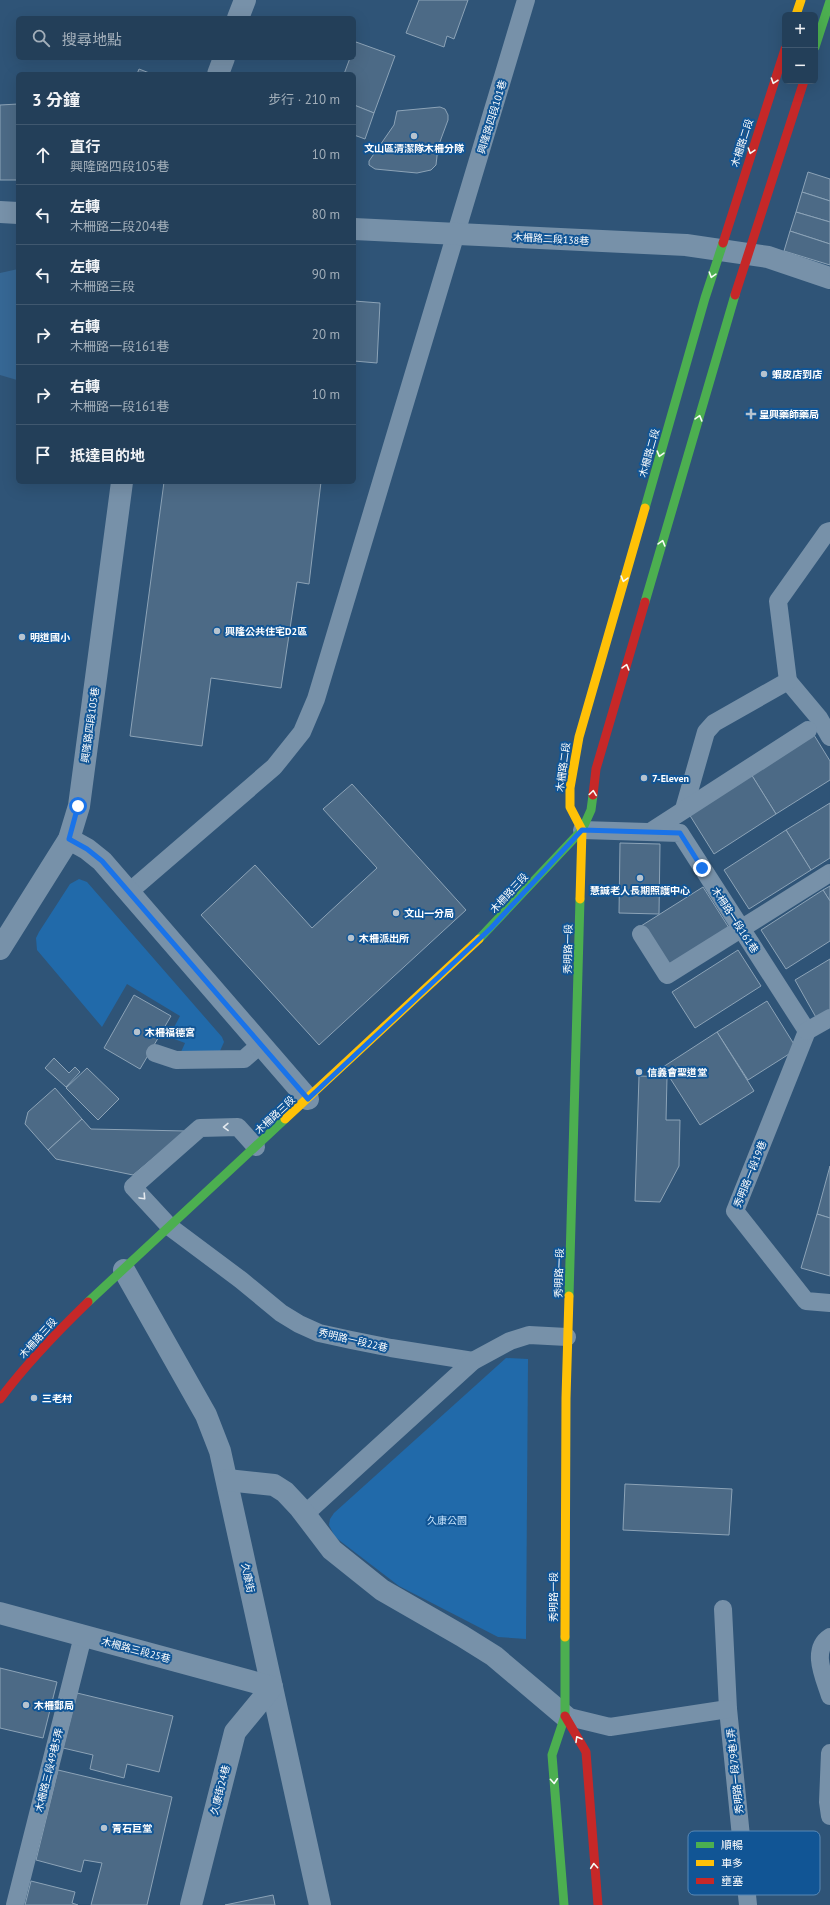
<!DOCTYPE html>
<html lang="zh-TW">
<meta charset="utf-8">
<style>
body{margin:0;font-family:"PT Sans","Noto Sans TC",sans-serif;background:#2f4a62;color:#f1f3f6}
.controls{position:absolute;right:12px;top:12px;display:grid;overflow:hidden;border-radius:6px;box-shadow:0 4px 16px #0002}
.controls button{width:36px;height:36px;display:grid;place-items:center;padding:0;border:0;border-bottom:1px solid #40586f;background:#233f59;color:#f1f3f6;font:20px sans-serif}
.stop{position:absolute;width:12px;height:12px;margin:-9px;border:3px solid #1a73e8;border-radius:50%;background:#fff}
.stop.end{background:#1a73e8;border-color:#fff;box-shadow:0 1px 4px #0008}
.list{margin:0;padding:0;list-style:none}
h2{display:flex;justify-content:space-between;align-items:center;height:52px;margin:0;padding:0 16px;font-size:17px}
h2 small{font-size:13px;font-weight:400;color:#a3afba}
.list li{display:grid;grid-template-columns:26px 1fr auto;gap:12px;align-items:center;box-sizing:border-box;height:60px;padding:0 16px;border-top:1px solid #40586f}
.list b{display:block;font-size:15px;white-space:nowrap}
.list p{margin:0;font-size:13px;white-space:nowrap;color:#a3afba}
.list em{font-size:13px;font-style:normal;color:#a3afba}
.icon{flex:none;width:22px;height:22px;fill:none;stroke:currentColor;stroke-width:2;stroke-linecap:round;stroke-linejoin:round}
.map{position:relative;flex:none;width:830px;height:1905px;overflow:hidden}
.search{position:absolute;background:#233f59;box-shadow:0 4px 16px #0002;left:16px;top:16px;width:340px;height:44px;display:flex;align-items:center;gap:10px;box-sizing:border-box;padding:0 14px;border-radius:6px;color:#a3afba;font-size:15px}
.panel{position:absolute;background:#233f59;box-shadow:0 4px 16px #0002;left:16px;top:72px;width:340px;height:412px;border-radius:6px}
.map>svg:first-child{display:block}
.green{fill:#216aaa}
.water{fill:#366794}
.building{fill:#4c6a86;stroke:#8ca3b7}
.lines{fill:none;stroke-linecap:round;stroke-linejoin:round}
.lane{stroke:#7791a9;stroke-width:18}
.street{stroke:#7791a9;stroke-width:22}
.fast{stroke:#4caf50;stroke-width:9}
.slow{stroke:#ffc107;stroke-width:9}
.jam{stroke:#c62828;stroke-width:9}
.oneway{stroke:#f6fbf6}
.oneway2{stroke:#e4e9ee}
.route{stroke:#1a73e8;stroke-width:5}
.poi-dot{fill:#b6c3cf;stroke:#115595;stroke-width:1.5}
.labels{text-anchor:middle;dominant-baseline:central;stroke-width:4;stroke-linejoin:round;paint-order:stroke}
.street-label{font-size:10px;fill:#fff;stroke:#115595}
.poi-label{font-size:10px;font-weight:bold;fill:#fff;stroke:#115595;text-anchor:start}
.park-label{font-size:10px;fill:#c7e4fd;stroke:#115595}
.key{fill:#115595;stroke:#5888b5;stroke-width:1}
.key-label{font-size:11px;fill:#fff}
</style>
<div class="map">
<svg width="830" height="1905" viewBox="0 0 830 1905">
<rect width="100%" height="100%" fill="#2f5477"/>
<g class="green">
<polygon points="79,879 87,882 222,1037 224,1042 220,1051 181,1052 185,1043 169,1037 180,1016 127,984 102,1027 37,950 36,938 39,932 70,884"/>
<polygon points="506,1358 528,1359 526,1639 498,1637 399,1586 335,1537 329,1525 330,1519 334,1513"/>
</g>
<polygon class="water" points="18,269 18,380 17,380 0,375 0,273"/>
<g class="building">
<polygon points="419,0 468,0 454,39 447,36 444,47 406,33"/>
<polygon points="356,42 395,56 374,113 354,105 354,74 344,74 350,58 354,58 354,48"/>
<polygon points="139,69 152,74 137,74"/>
<polygon points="18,104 18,180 0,180 0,105"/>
<polygon points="354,105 374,113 365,139 354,135"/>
<polygon points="440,107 445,109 448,115 448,120 438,147 436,165 431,170 417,173 375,169 369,165 369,161 394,125 397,111"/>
<polygon points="808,172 830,179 830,201 802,192"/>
<polygon points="802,192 830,201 830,222 796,212"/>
<polygon points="796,212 830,222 830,244 790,231"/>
<polygon points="790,231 830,244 830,265 784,251"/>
<polygon points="354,301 380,303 377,363 354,361"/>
<polygon points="164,482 321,482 309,584 297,582 281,688 211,678 202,746 130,736"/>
<polygon points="814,735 830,761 830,780 776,814 751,774"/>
<polygon points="751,774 776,814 714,854 689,814"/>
<polygon points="352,784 466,910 319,1045 201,915 255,865 312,928 377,868 323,809"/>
<polygon points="830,803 830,858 811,870 786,830"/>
<polygon points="786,830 811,870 749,909 724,870"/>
<polygon points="620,843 660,844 659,914 619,913"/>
<polygon points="830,886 830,901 823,890"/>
<polygon points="703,887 731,931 668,970 641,926"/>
<polygon points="823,890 830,901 830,941 786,969 761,930"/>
<polygon points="738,950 761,986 695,1028 672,992"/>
<polygon points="830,959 830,1013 818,1021 795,980"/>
<polygon points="134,995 171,1016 140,1069 104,1048"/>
<polygon points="767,1001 797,1049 748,1080 717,1032"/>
<polygon points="717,1032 754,1091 700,1125 663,1067"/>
<polygon points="54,1058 69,1073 75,1067 80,1072 66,1087 45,1068"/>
<polygon points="87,1068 119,1099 98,1120 66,1088"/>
<polygon points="639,1076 667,1077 666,1120 680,1120 679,1166 660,1202 635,1201"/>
<polygon points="55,1088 82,1119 48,1150 25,1124 28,1112"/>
<polygon points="82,1119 91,1129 186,1131 133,1175 56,1159 48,1150"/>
<polygon points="830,1166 830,1218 817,1214"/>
<polygon points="817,1214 830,1218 830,1276 801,1268"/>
<polygon points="625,1484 732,1489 729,1535 623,1530"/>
<polygon points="0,1668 57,1682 43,1738 0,1728"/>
<polygon points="77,1693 173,1716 159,1772 127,1764 124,1778 90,1769 93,1755 63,1748"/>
<polygon points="58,1770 172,1797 147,1905 91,1905 102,1863 84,1860 81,1872 36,1860"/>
<polygon points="31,1881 75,1892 72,1903 78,1905 25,1905"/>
<polygon points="273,1895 275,1905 225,1905"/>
</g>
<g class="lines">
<g class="lane">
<polyline points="788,681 819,718 830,737"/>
<polyline points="684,809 706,732 714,723 788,681 778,601 827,532 830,531"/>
<polyline points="582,830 680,833 807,1031"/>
<polyline points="650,832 808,730"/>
<polyline points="129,892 274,767 302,732 316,699 526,0"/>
<polyline points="641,934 667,975 830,873"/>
<polyline points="807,1031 735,1211 806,1301 830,1303"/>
<polyline points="807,1031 830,1018"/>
<polyline points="155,1053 176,1060 244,1059 261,1044"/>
<polyline points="256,1147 238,1127 200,1128 133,1187 170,1227 241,1280 281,1313 299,1324 319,1333 351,1340 391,1348 473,1361"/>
<polyline points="305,1514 473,1361 510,1341 529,1335 567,1337"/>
<polyline points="723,1609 728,1709 748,1905"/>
<path d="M830,1637c-20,13 -5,42 0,59"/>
<polyline points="565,1716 610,1727 728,1709"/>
<polyline points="830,1753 828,1802 830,1816"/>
<polyline points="15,1905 83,1636"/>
</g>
<g class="street">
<polyline points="238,18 245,0"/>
<polyline points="218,74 224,58"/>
<polyline points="0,212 18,213"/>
<polyline points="354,229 686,245 768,257 830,278"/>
<polyline points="69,839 87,849 102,861 308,1099"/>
<polyline points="0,949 69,839 79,806 122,482"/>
<polyline points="124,1270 206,1415 220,1451 320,1905"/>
<polyline points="227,1480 274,1485 285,1492 300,1508 332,1550 382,1590 462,1636 494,1656 565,1716"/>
<polyline points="0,1613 272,1687 235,1732 191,1905"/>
</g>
<g class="fast">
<polyline points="815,47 830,1"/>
<polyline points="645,508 705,298 723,243"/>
<polyline points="645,602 735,295"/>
<polyline points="479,939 582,830 591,810 593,795"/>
<polyline points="569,1296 580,899"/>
<polyline points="88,1302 285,1119"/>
<polyline points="564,1905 552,1755 565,1716 565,1637"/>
</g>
<g class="slow">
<polyline points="796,15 801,0"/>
<polyline points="582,830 570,807 570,788 579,737 645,508"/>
<polyline points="580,899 582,830"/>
<polyline points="285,1119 479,939"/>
<polyline points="565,1637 566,1398 569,1296"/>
</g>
<g class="jam">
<polyline points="723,243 785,49"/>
<polyline points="735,295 804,81"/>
<polyline points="593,795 596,769 645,602"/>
<path d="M0,1399c26,-35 57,-67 88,-97"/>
<polyline points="565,1716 586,1752 598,1905"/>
</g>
</g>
<defs><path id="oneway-chevron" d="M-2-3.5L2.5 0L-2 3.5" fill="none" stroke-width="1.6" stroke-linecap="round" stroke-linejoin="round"/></defs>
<g class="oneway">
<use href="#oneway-chevron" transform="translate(774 81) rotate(109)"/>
<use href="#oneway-chevron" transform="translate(751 151) rotate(108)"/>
<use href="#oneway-chevron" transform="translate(712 275) rotate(107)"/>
<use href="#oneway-chevron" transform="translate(699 418) rotate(-74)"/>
<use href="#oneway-chevron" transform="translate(660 454) rotate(106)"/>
<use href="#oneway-chevron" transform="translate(662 543) rotate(-74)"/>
<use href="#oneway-chevron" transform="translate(624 579) rotate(106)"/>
<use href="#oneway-chevron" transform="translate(626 667) rotate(-74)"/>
<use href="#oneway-chevron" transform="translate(593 793) rotate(-82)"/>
<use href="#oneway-chevron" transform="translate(578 1739) rotate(-120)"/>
<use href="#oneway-chevron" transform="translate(554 1781) rotate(86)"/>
<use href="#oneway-chevron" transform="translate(594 1866) rotate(-95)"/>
</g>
<g class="oneway2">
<use href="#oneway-chevron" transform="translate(226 1127) rotate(179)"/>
<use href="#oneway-chevron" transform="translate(143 1197) rotate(47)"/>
</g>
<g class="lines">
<polyline class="route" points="78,806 69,839 87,849 102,861 308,1099 491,928 582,830 680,833 702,868"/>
</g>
<g class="poi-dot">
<circle cx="414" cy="136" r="4"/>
<circle cx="764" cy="374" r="4"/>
<path d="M749 408h4v4h4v4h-4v4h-4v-4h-4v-4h4z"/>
<circle cx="217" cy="631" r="4"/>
<circle cx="22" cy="637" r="4"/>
<circle cx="644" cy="778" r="4"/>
<circle cx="640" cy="878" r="4"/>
<circle cx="396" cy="913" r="4"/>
<circle cx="351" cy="938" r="4"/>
<circle cx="137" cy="1032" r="4"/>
<circle cx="639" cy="1072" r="4"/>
<circle cx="34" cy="1398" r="4"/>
<circle cx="26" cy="1705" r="4"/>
<circle cx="104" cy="1828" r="4"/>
</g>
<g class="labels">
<g class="street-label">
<text transform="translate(492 117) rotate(-73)">興隆路四段101巷</text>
<text transform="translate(742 143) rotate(-72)">木柵路二段</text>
<text transform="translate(551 239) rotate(3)">木柵路二段138巷</text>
<text transform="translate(649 453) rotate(-74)">木柵路二段</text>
<text transform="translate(90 725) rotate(-82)">興隆路四段105巷</text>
<text transform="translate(563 767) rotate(-82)">木柵路二段</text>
<text transform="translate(509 893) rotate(-47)">木柵路三段</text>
<text transform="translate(735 920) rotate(57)">木柵路一段161巷</text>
<text transform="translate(568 949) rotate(-89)">秀明路一段</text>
<text transform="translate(275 1115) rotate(-43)">木柵路三段</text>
<text transform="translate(750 1174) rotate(-68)">秀明路一段19巷</text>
<text transform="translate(559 1273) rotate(-88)">秀明路一段</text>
<text transform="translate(38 1338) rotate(-48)">木柵路三段</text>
<text transform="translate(353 1340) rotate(13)">秀明路一段22巷</text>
<text transform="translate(248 1578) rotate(78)">久康街</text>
<text transform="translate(553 1597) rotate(-90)">秀明路一段</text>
<text transform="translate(136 1650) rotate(15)">木柵路三段25巷</text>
<text transform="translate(49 1770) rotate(-76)">木柵路三段49巷5弄</text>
<text transform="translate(735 1771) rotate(-96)">秀明路一段79巷1弄</text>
<text transform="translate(220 1790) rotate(-76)">久康街24巷</text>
</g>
<g class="poi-label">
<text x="414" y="148" text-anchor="middle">文山區清潔隊木柵分隊</text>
<text x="772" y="374">蝦皮店到店</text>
<text x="759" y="414">皇興藥師藥局</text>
<text x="225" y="631">興隆公共住宅D2區</text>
<text x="30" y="637">明道國小</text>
<text x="652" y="778">7-Eleven</text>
<text x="640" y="890" text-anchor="middle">慧誠老人長期照護中心</text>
<text x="404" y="913">文山一分局</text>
<text x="359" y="938">木柵派出所</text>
<text x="145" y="1032">木柵福德宮</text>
<text x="647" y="1072">信義會聖道堂</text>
<text x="42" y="1398">三老村</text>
<text x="34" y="1705">木柵郵局</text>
<text x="112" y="1828">青石巨堂</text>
</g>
<g class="park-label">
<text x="447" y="1520">久康公園</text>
</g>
</g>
<rect x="688" y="1831" width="132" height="64" rx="6" class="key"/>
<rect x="696" y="1842" width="18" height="6" fill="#4caf50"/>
<rect x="696" y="1860" width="18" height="6" fill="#ffc107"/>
<rect x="696" y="1878" width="18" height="6" fill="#c62828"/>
<g class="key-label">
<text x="721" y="1849">順暢</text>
<text x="721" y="1867">車多</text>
<text x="721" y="1885">壅塞</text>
</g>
</svg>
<div class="controls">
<button>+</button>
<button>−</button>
</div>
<div class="stop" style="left:78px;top:806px"></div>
<div class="stop end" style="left:702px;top:868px"></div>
<div class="search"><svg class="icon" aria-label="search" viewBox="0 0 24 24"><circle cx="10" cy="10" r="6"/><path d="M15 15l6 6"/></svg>搜尋地點</div>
<section class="panel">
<h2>3 分鐘<small>步行 · 210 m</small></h2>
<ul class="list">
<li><svg class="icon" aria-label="ahead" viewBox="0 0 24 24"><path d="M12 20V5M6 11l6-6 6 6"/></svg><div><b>直行</b><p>興隆路四段105巷</p></div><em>10 m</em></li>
<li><svg class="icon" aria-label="left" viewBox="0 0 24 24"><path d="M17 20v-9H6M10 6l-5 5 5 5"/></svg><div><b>左轉</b><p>木柵路二段204巷</p></div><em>80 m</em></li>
<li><svg class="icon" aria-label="left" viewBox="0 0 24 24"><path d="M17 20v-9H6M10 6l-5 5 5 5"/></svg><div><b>左轉</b><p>木柵路三段</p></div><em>90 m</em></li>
<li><svg class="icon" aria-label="right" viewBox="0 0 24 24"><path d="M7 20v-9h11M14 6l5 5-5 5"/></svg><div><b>右轉</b><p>木柵路一段161巷</p></div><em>20 m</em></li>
<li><svg class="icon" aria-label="right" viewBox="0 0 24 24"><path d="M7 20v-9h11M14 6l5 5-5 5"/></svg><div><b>右轉</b><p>木柵路一段161巷</p></div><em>10 m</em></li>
<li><svg class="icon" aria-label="arrive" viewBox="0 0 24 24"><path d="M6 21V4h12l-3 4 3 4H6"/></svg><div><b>抵達目的地</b></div></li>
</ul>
</section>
</div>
